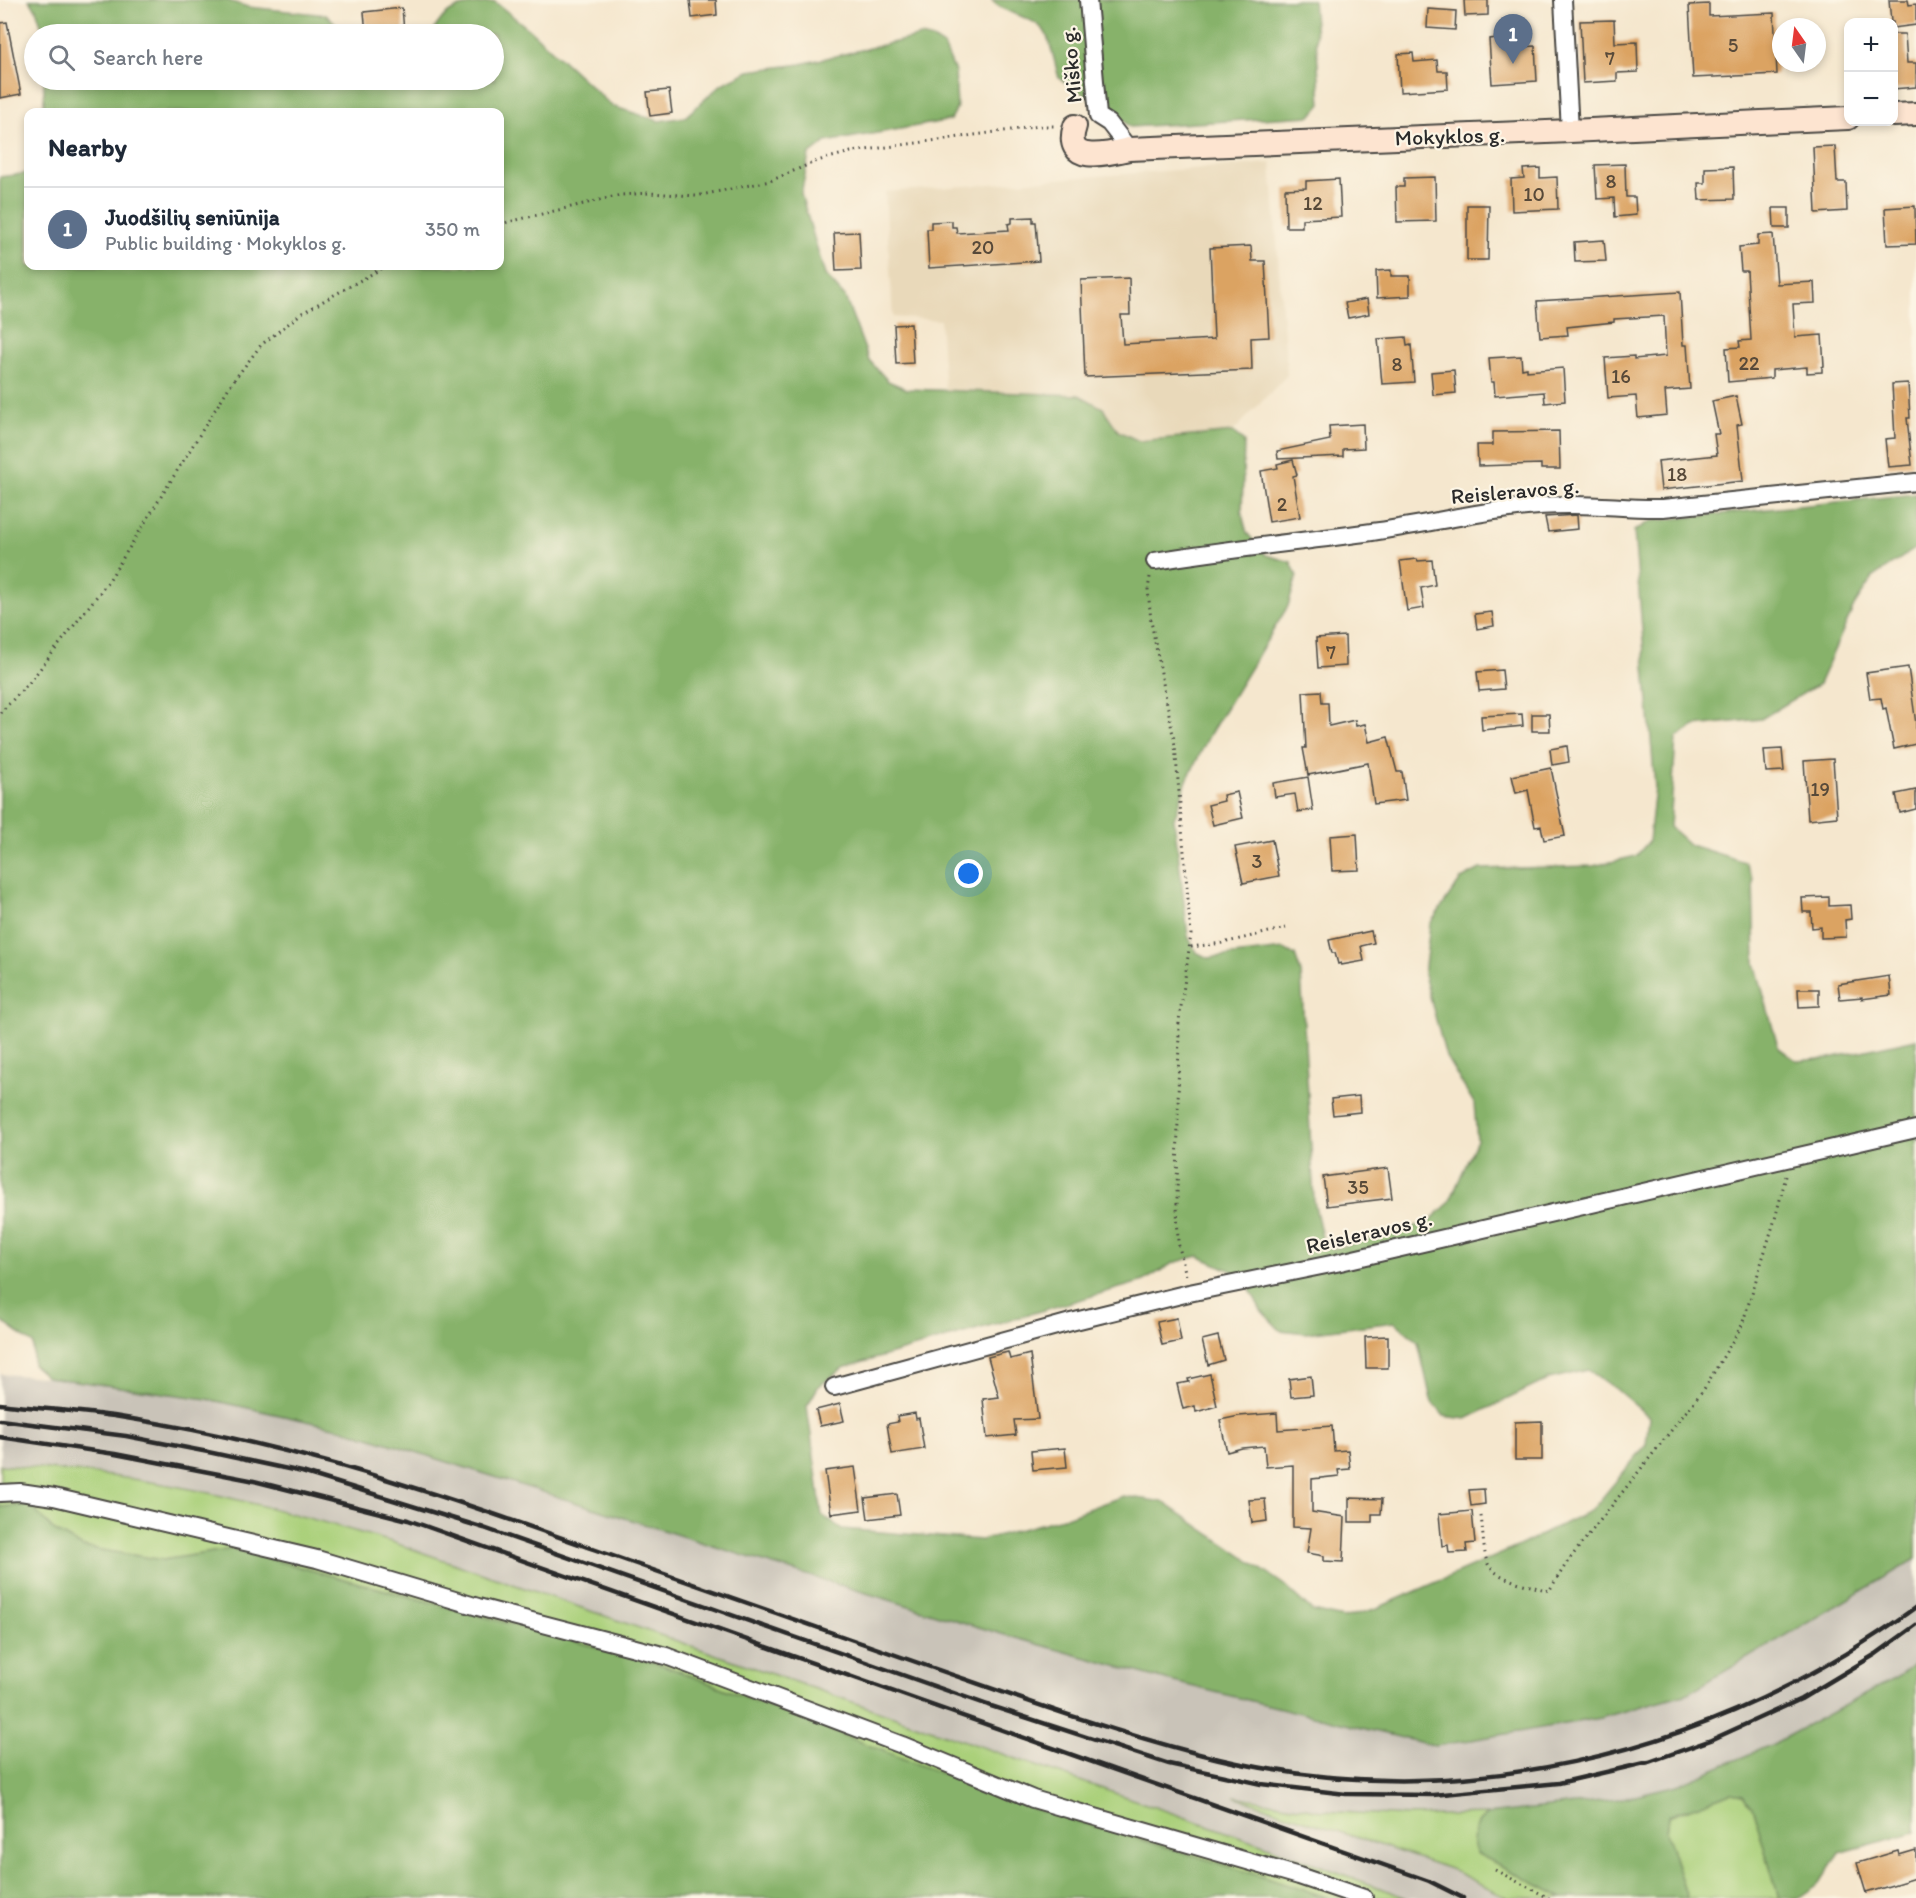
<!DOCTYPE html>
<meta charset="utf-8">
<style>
body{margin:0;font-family:Itim,sans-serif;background:#f6f6f7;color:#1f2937}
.controls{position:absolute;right:18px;top:18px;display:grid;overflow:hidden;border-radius:12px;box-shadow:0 3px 9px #0003}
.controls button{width:54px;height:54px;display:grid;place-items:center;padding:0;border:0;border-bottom:2px solid #e0e1e3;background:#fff;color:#1f2937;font:30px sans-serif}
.compass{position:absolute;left:1772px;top:18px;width:54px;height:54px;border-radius:50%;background:#fff;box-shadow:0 3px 9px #0003;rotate:346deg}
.you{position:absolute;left:969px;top:874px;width:21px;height:21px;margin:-15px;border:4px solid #fff;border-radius:50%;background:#1a73e8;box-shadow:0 0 0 9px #1a73e833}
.badge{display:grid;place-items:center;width:39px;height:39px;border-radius:50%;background:#1a73e8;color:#fff;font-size:20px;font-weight:700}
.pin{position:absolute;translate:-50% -50px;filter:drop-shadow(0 2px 3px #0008)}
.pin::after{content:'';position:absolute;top:32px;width:21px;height:18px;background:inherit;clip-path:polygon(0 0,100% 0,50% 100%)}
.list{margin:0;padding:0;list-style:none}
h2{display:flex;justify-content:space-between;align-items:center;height:78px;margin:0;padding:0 24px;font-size:26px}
h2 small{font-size:20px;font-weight:400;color:#747a83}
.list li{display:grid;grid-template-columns:39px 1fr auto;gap:18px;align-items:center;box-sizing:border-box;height:84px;padding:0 24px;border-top:2px solid #e0e1e3}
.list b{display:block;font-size:22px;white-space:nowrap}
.list p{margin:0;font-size:20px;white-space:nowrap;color:#747a83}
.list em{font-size:20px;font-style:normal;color:#747a83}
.icon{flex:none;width:33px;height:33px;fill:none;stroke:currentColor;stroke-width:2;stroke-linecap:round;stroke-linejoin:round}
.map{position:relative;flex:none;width:1916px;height:1898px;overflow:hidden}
.search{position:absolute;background:#fff;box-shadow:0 3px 9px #0003;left:24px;top:24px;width:480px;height:66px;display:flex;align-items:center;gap:15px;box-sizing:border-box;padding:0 21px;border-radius:33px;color:#747a83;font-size:22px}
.panel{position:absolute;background:#fff;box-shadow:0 3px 9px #0003;left:24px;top:108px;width:480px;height:162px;border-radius:12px}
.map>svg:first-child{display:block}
.built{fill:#e9d9ba}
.industrial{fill:#c9c3b8}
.green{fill:#aad07a;stroke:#6a7e52;stroke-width:1.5}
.forest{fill:#87b26a;stroke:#596e4a;stroke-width:1.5;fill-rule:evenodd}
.building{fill:#dba362}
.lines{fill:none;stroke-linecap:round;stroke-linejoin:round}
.minor-casing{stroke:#494743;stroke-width:20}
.secondary-casing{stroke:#494743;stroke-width:26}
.path{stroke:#494743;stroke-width:3;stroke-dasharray:1.5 4.5;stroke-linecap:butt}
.minor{stroke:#fff;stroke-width:16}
.secondary{stroke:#fde4d0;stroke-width:22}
.rail{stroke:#2b2b2b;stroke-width:4.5}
.labels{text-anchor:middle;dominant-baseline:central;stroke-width:4.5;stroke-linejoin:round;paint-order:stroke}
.number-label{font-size:20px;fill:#574939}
.street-label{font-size:22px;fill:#2b2b2b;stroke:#fcf5e5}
</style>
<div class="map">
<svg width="1916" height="1898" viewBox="0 0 1916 1898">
<rect width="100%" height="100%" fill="#fcf5e5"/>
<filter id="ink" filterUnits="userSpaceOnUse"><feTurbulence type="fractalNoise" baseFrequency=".0167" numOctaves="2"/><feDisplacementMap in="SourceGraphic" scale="12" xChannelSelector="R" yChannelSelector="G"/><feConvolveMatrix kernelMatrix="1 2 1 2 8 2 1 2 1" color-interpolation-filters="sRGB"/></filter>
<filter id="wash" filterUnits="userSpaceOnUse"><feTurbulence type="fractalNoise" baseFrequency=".008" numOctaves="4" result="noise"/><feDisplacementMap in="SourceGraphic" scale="24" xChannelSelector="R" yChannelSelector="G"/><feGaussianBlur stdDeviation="1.35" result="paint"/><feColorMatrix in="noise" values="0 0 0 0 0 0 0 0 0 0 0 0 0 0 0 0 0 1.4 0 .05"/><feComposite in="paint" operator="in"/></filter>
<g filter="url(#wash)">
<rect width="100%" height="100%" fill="#f5e7ce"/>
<polygon class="built" points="1271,163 1287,375 1233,432 1139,441 1118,431 1103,408 1079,395 945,390 940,320 893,317 885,192"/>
<polygon class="industrial" points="0,1374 47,1377 207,1399 343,1429 767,1563 1005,1635 1166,1680 1434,1746 1600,1718 1688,1693 1916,1559 1916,1662 1899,1676 1773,1744 1677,1785 1619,1799 1487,1814 1407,1816 1323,1811 1239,1797 1450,1869 1509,1898 1407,1898 1267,1846 392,1542 304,1516 207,1493 101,1475 0,1465"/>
<g class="green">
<path d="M0,1465c69,5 142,13 209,28 62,14 122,31 183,49l875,304 140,52h-78l-146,-46 -159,-46 -361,-141 -430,-116 -70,11 -80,-13 -30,-17 -23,-25 -30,2z"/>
<polygon points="1731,1793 1744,1795 1752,1807 1779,1898 1687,1898 1666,1832 1668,1816"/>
<polygon points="1234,1796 1323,1811 1407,1816 1487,1814 1479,1822 1476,1853 1563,1898 1509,1898 1450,1869"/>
</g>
<g class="forest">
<polygon points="29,0 226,0 248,7 327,15 346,34 44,34 36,9"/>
<path d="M992,0h321l8,104 -10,12 -181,11 -12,-11 -59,-38c-3,-10 -9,-39 -14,-46 -12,-17 -43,-18 -53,-32z"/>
<path d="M495,2l35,28 82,76 47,15 26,-4 37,-33 27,-13 52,-7 120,-28 12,3 11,7 11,26 2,35 -6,13 -125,22 -17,13 -8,39 24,81 20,22 24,63 19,21 19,8 172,6 24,13 15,23 21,10 94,-9 11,10 -2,72 5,19 19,22 25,7 6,14 -9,30 -78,128 -23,46 -13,39 14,117 8,16 12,6 76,-9 11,6 6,18 13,228 8,36 11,12 94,-26 22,-20 28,-63 -3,-37 -28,-46 -22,-82 6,-51 31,-45 19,-10 113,-3 43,-10 13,-15 6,-53 -21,-257 17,-10 265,-27v54l-43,29 -19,29 -35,78 -58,35 -66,7 -19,12 -6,89 20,18 55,17 8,16 2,85 23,84 19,14 33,-3 86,-19v520l-228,134 -88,25 -165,28 -269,-66 -161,-45 -238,-72 -424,-134 -136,-30 -160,-22 -14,-12v-21l-33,-24v-1143l28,-4v93h472v-154h-456v-32h450v-46h-62c14,-30 33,-29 63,-32zM1198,1256l45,20 18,34 19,20 26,3 89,-11 23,20 13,58 13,16 22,3 83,-40 39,-9 28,19 33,28 -3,28 -54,65 -75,37 -142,62 -32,9 -31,-7 -29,-27 -120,-82 -40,-6 -57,21 -85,23 -139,-11 -20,-14 -15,-109 11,-19 25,-19 301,-87 29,-18z"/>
<polygon points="30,1505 53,1530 83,1547 163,1560 232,1549 663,1665 1024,1806 1183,1852 1329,1898 0,1898 0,1507"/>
<polygon points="1916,1662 1916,1832 1839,1853 1820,1883 1798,1898 1779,1898 1752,1807 1744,1795 1731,1793 1668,1816 1666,1832 1687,1898 1563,1898 1476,1853 1472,1839 1479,1822 1487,1814 1619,1799 1677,1785 1773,1744 1899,1676"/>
</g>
<g id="blocks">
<g class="building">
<polygon points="690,0 716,0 717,15 692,18"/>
<polygon points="1464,0 1488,0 1488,15 1465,16"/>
<polygon points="1889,0 1908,0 1909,5 1916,4 1916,25 1893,28 1893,22 1891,22"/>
<polygon points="1709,4 1709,16 1774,13 1777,74 1693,78 1689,5"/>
<polygon points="402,8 404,31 366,34 364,12"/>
<polygon points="1428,9 1456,11 1455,30 1427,28"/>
<polygon points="1614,20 1615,43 1637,42 1638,72 1617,73 1617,81 1583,83 1580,21"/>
<polygon points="7,22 21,94 0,98 0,23"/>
<polygon points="1893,34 1905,34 1907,63 1916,63 1916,87 1893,89"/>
<polygon points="1507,37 1508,48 1535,46 1537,81 1492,84 1489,39"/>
<polygon points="1413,53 1414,62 1437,60 1438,71 1447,71 1448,89 1400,92 1398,54"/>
<polygon points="669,90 672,113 650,116 647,92"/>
<polygon points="1835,146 1837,182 1846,182 1847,211 1816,213 1813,147"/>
<polygon points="1625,164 1626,197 1635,197 1636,215 1615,217 1614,198 1597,199 1595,165"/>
<polygon points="1733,167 1734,199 1699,200 1698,183 1705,183 1705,168"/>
<polygon points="1540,168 1540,178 1557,177 1558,209 1512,211 1511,179 1524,178 1523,169"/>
<polygon points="1435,177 1436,221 1397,222 1396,187 1404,187 1404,178"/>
<polygon points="1339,179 1341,217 1302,219 1302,227 1286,227 1285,189 1306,188 1306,181"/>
<polygon points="1467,205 1489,205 1488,260 1467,260"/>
<polygon points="1915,206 1916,244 1887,245 1885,208"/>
<polygon points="1773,208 1789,208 1789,228 1774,228"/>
<polygon points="1033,217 1033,222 1036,222 1039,261 929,268 927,229 931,229 931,222 952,221 952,227 956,227 957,233 1009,230 1008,224 1012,223 1012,218"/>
<polygon points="859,232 861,270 836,271 834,233"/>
<polygon points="1773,234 1777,284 1814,282 1815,303 1793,304 1795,337 1822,335 1824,366 1822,367 1822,372 1807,373 1807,367 1772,370 1772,378 1728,382 1726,348 1740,347 1739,341 1751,340 1747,271 1741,271 1739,247 1758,245 1758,235"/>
<polygon points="1604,240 1606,261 1575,262 1574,242"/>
<polygon points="1251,246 1252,261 1265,261 1269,337 1251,338 1252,370 1085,377 1081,280 1129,278 1130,315 1121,315 1123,344 1214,339 1210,248"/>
<polygon points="1391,270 1391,276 1410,276 1410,296 1377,298 1376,271"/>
<polygon points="1680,292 1683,345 1687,345 1690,389 1665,391 1667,415 1638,418 1636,396 1608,398 1605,358 1634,356 1634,359 1666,356 1664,316 1614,319 1614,322 1567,327 1568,335 1540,337 1537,301"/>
<polygon points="1367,299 1369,314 1348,318 1345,303"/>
<polygon points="911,324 913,363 896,364 894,325"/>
<polygon points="1406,337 1407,346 1411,345 1414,382 1382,384 1378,339"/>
<polygon points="1521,356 1522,369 1527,368 1527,371 1563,368 1565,401 1545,403 1544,392 1495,396 1494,382 1491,382 1489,358"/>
<polygon points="1454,370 1456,393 1433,395 1431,372"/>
<polygon points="1908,383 1910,418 1907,418 1912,465 1888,467 1885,439 1895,438 1892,384"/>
<polygon points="1736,396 1742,424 1737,425 1743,481 1661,490 1658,461 1717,455 1714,434 1719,434 1712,401"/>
<polygon points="1363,424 1364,448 1343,449 1343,456 1278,459 1277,451 1330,440 1329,426"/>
<polygon points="1559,431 1560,469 1541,469 1541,464 1478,466 1477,445 1493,445 1493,432"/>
<polygon points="1293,460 1297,475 1293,476 1300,517 1269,522 1261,471 1278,468 1277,464"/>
<polygon points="1577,515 1578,529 1548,532 1545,517"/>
<polygon points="1417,559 1418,561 1432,560 1435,585 1421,588 1424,608 1407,611 1400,561"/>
<polygon points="1492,612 1494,626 1477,629 1475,614"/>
<polygon points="1345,636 1346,666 1318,668 1316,638"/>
<polygon points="1908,667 1916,724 1916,744 1894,749 1886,708 1883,709 1881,698 1870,699 1866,673"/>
<polygon points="1502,670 1504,689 1479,691 1477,672"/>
<polygon points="1321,691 1322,703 1328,703 1329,726 1355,720 1356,726 1365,724 1369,742 1388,737 1397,772 1402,772 1406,800 1374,804 1368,763 1308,775 1303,748 1306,748 1303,692"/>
<polygon points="1522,714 1523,726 1482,730 1481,716"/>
<polygon points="1532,714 1549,714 1550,731 1532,731"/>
<polygon points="1567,746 1569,762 1552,765 1550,749"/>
<polygon points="1782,749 1784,771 1766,772 1764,750"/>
<polygon points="1833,759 1837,817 1808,820 1804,761"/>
<polygon points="1551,768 1565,836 1544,840 1541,826 1535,827 1528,790 1516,793 1512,776"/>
<polygon points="1308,777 1313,810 1298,812 1295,794 1275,797 1273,783"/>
<polygon points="1916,790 1916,809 1900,813 1896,794"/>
<polygon points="1237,792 1243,818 1213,825 1208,805 1224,801 1223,795"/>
<polygon points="1357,834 1359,870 1332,871 1330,836"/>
<polygon points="1272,840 1279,876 1243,883 1235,847"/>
<polygon points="1829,897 1829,906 1850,905 1851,919 1845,920 1846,937 1821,938 1821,927 1812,928 1811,912 1803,912 1802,898"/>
<polygon points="1371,931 1374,943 1361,946 1364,961 1341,965 1341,963 1338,964 1335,953 1332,953 1329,940"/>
<polygon points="1889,976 1891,995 1862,999 1862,997 1840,999 1838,984"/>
<polygon points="1798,989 1819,989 1819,1006 1799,1007"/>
<polygon points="1359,1096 1360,1112 1333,1115 1331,1099"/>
<polygon points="1388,1168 1392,1198 1327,1206 1323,1177"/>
<polygon points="1177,1318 1181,1341 1162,1345 1157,1322"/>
<polygon points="1218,1336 1224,1360 1208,1365 1202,1340"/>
<polygon points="1388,1336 1388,1368 1366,1368 1365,1337"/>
<polygon points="1008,1352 1010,1359 1030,1354 1038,1419 1014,1420 1016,1435 987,1438 983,1399 999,1397 988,1357"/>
<polygon points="1210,1374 1217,1406 1196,1412 1195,1406 1183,1409 1177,1384 1189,1382 1188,1379"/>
<polygon points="1311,1376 1313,1395 1291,1397 1289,1379"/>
<polygon points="840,1404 844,1421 820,1426 816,1410"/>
<polygon points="915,1413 916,1419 919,1418 924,1449 892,1454 887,1424 898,1422 897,1416"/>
<polygon points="1277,1413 1278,1430 1332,1426 1334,1451 1348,1450 1350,1469 1338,1470 1339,1476 1312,1479 1312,1512 1345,1517 1343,1562 1324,1561 1324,1556 1307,1553 1311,1528 1293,1527 1293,1465 1266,1467 1264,1446 1242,1448 1227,1452 1220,1420 1239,1416"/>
<polygon points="1542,1421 1542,1460 1515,1460 1515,1422"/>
<polygon points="1065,1448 1067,1467 1033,1470 1031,1451"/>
<polygon points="855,1467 861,1510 831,1514 825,1471"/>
<polygon points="1484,1489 1485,1504 1471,1506 1469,1490"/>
<polygon points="897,1494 900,1515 868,1519 865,1498"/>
<polygon points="1349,1498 1382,1499 1381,1514 1372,1514 1372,1522 1349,1522"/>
<polygon points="1265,1499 1267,1521 1252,1523 1249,1500"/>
<polygon points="1472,1511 1475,1543 1466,1544 1467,1552 1449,1553 1448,1545 1442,1546 1439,1514"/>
<polygon points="1916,1850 1916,1878 1866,1893 1857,1863 1898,1851 1899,1855"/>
</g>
</g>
</g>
<g filter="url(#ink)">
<use href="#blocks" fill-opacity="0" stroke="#494743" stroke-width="1.5"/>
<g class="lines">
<defs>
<g id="minor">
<polyline points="1088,0 1098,116 1109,123 1129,149"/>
<polyline points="1563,0 1570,131"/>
<path d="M1155,561c72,-12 145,-19 217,-29 65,-9 129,-27 195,-27 32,-1 63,4 96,3l253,-26"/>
<polyline points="834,1387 1071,1322 1189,1293 1336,1263 1916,1129"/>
<polyline points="0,1493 20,1492 54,1497 317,1559 478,1607 666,1656 902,1745 1033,1799 1299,1876 1364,1898"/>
</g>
<g id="secondary">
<polyline points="1894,115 1916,114"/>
<path d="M1075,126c-13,40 33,28 54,23l441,-18 278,-13"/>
</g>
</defs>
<use href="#minor" class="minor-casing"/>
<use href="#secondary" class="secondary-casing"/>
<g class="path">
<polyline points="500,224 621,195 649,193 696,196 770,181 817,161 851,152 1040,126 1055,126"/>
<polyline points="1150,577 1148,589 1151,621 1175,745 1191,935 1179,1021 1177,1202 1178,1242 1186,1276"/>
<polyline points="0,713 29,683 108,582 231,384 261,345 302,313 386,266"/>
<polyline points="1191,947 1223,943 1286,928"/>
<path d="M1481,1516c2,13 2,37 7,48 8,16 45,22 61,27l19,-30 136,-172 38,-64 33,-106 11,-43"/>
<polyline points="1495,1870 1549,1898"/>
</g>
<use href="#minor" class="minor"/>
<use href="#secondary" class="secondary"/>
<g class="rail">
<path d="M0,1404c40,5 81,7 120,13 104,16 205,42 304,74 58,18 115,39 172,59 111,39 223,78 334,117 89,31 177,63 269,87 251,66 509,4 717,-147"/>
<polyline points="0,1420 126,1436 208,1452 302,1472 484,1528 988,1705 1169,1764 1261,1784 1346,1794 1433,1795 1559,1783 1649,1762 1711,1740 1801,1699 1876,1654 1916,1625"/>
<polyline points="0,1437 115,1454 250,1480 408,1520 1429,1881 1463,1898"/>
</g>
</g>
</g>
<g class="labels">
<g class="number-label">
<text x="1733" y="45">5</text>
<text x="1610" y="58">7</text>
<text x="1611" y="181">8</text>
<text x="1534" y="194">10</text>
<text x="1313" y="203">12</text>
<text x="983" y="247">20</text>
<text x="1749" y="363">22</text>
<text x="1397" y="364">8</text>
<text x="1621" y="376">16</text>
<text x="1677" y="474">18</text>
<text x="1282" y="504">2</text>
<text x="1331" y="652">7</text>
<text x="1820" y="789">19</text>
<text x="1257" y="861">3</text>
<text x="1358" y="1187">35</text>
</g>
<g class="street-label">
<text transform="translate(1071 65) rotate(-95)">Miško g.</text>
<text transform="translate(1450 136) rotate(-2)">Mokyklos g.</text>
<text transform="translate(1515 491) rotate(-5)">Reisleravos g.</text>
<text transform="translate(1369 1232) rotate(-13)">Reisleravos g.</text>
</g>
</g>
</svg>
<div class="controls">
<button>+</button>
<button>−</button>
</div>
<svg class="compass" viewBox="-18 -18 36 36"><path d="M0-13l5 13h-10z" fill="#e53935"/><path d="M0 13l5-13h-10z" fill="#747a83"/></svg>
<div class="you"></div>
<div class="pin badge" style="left:1513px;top:64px;background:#5c6f8a">1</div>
<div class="search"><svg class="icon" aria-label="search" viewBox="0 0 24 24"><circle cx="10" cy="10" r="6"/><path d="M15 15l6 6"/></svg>Search here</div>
<section class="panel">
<h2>Nearby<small></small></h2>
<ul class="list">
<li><span class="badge" style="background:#5c6f8a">1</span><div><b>Juodšilių seniūnija</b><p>Public building · Mokyklos g.</p></div><em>350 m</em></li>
</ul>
</section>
</div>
